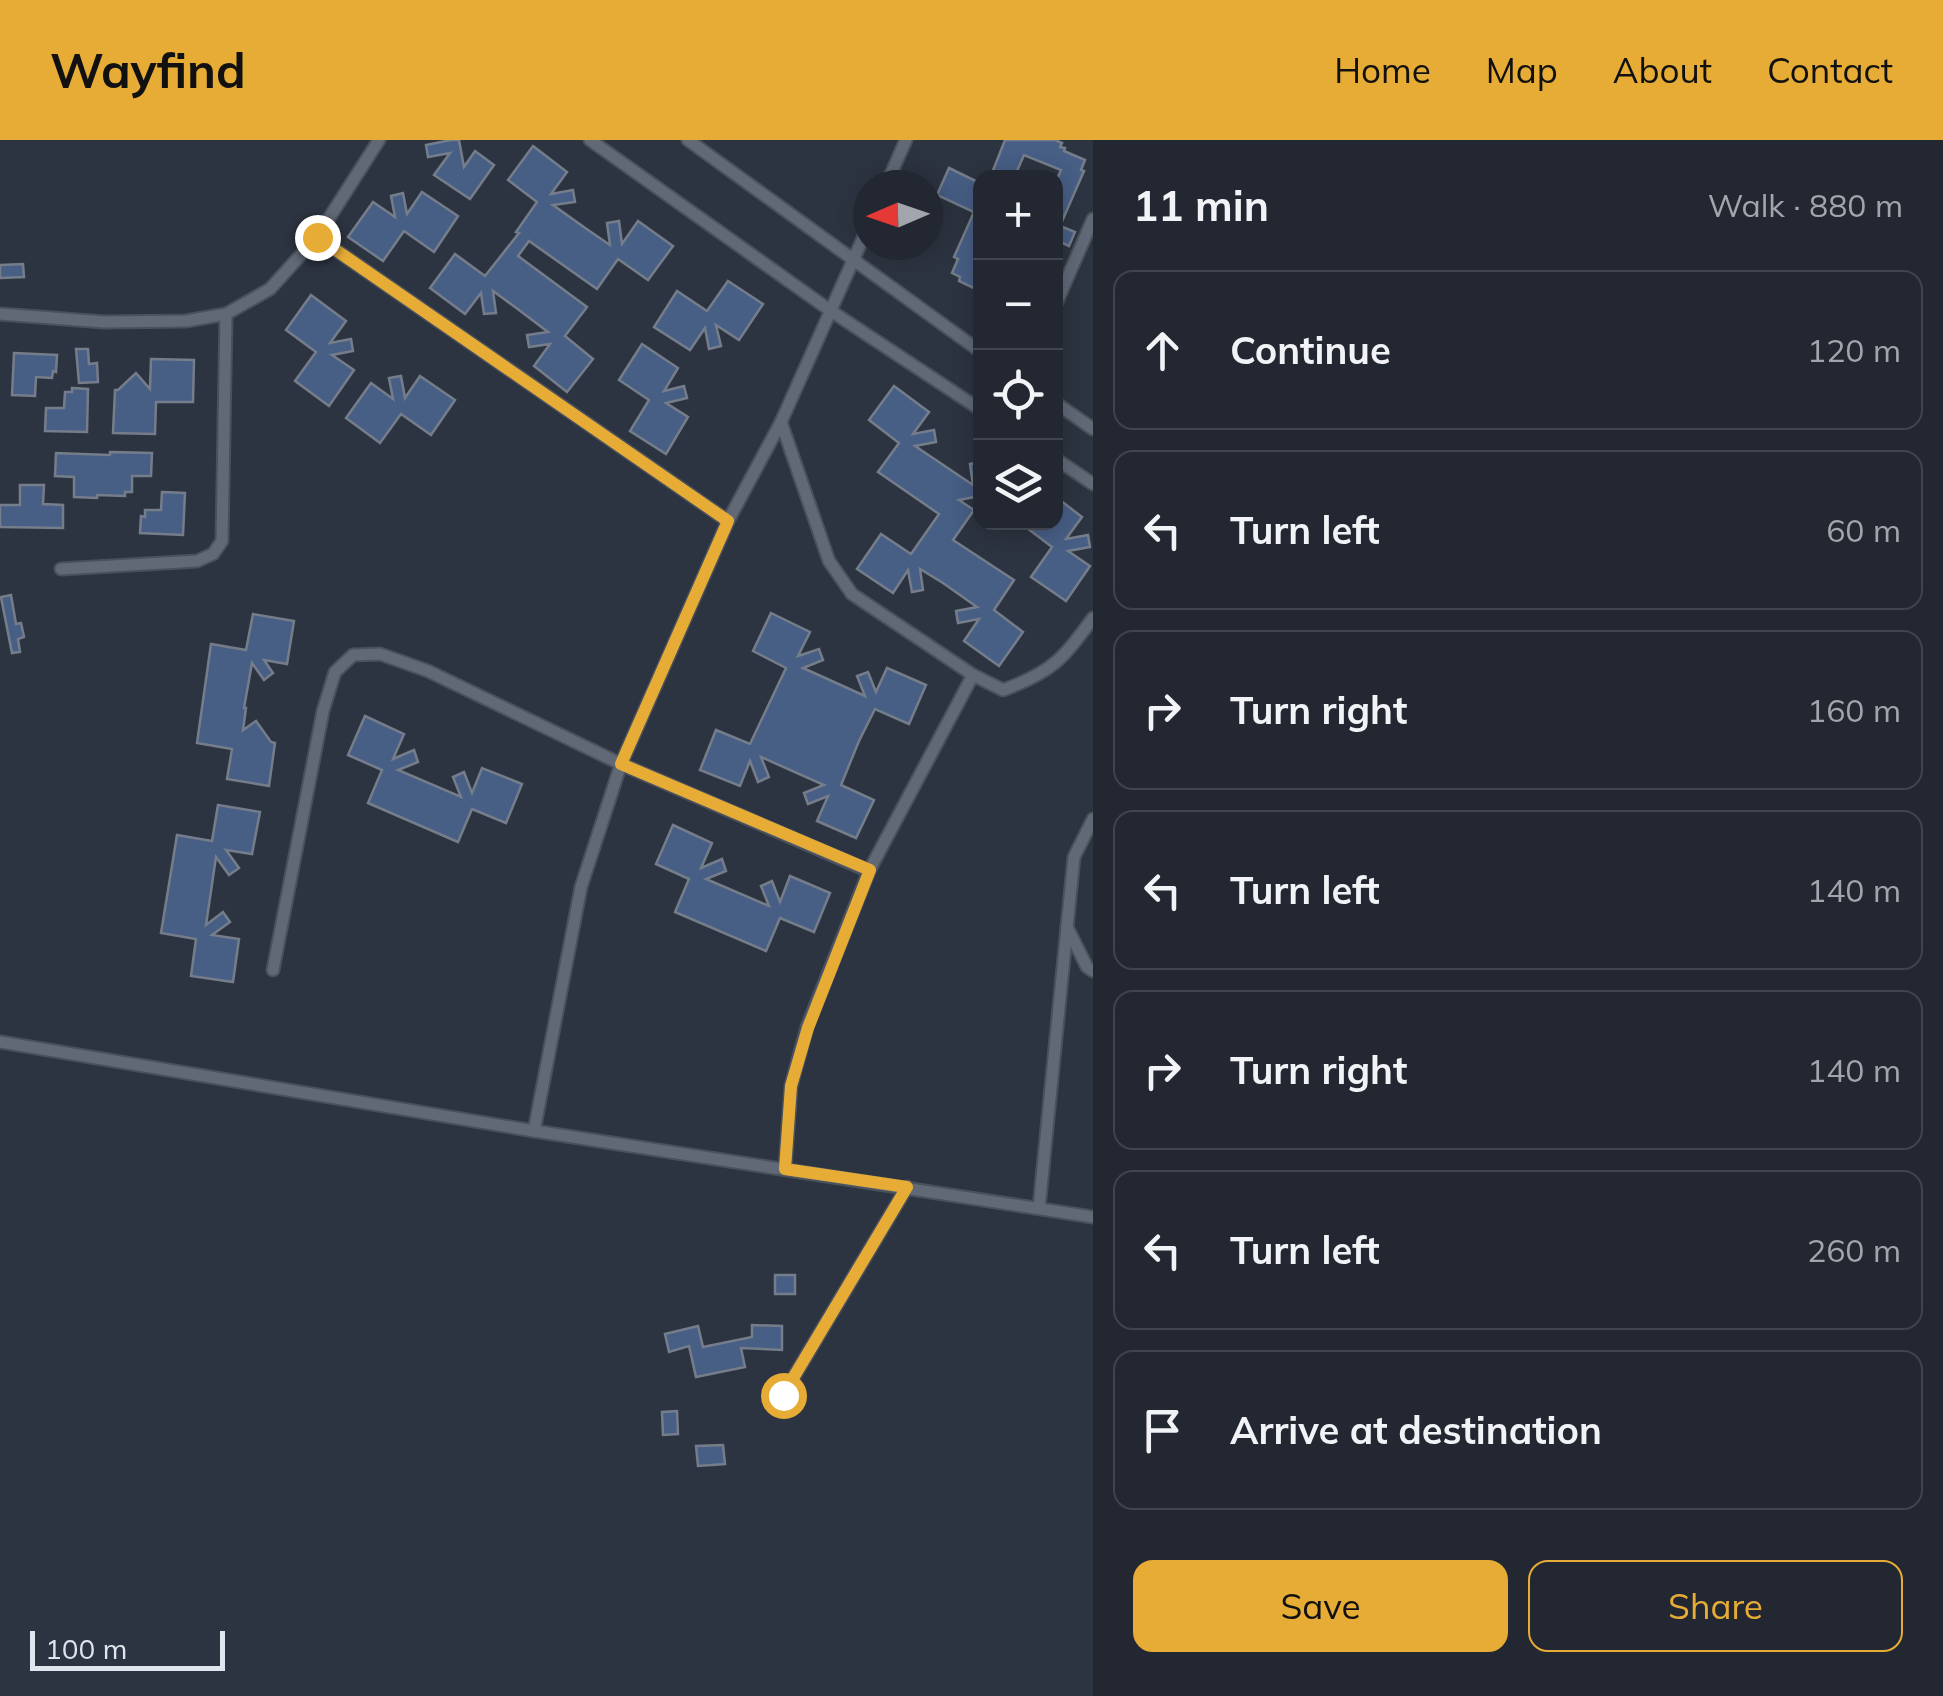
<!DOCTYPE html>
<meta charset="utf-8">
<style>
body{margin:0;font-family:Mulish,sans-serif;background:#2e333d;color:#f1f3f6}
.controls{position:absolute;right:30px;top:30px;display:grid;overflow:hidden;border-radius:20px;box-shadow:0 5px 25px #0003}
.controls button{width:90px;height:90px;display:grid;place-items:center;padding:0;border:0;border-bottom:2px solid #3f444d;background:#222731;color:#f1f3f6;font:50px sans-serif}
.compass{position:absolute;left:853px;top:30px;width:90px;height:90px;border-radius:50%;background:#222731;box-shadow:0 5px 25px #0003;rotate:268deg}
.scale{position:absolute;left:30px;bottom:25px;width:195px;box-sizing:border-box;padding-left:10px;border:5px solid #e1e6ee;border-top:0;font-size:28px;line-height:35px;white-space:nowrap;color:#e1e6ee;-webkit-text-stroke:8px #2d3441;paint-order:stroke}
.stop{position:absolute;width:30px;height:30px;margin:-22px;border:8px solid #e7ac36;border-radius:50%;background:#fff}
.stop.end{background:#e7ac36;border-color:#fff;box-shadow:0 2px 10px #0008}
.list{margin:0;padding:0;list-style:none}
h2{display:flex;justify-content:space-between;align-items:center;height:130px;margin:0;padding:0 40px;font-size:42px}
h2 small{font-size:32px;font-weight:400;color:#a2a5ab}
.list li{display:grid;grid-template-columns:65px 1fr auto;gap:30px;align-items:center;box-sizing:border-box;height:160px;margin:0 20px 20px;padding:0 20px;border:2px solid #3f444d;border-radius:20px}
.list b{display:block;font-size:38px;white-space:nowrap}
.list em{font-size:32px;font-style:normal;color:#a2a5ab}
.actions{display:flex;gap:20px;padding:30px 40px}
.actions a{flex:1;padding:22px 0;border:2px solid #e7ac36;border-radius:20px;text-align:center;font-size:35px;color:#e7ac36}
.actions .main{background:#e7ac36;color:#111}
.icon{flex:none;width:55px;height:55px;fill:none;stroke:currentColor;stroke-width:2;stroke-linecap:round;stroke-linejoin:round}
.map{position:relative;flex:none;width:1093px;height:1556px;overflow:hidden}
header{display:flex;align-items:center;gap:60px;box-sizing:border-box;height:140px;padding:0 50px;background:#e7ac36;color:#111}
header strong{font-size:48px}
nav{display:flex;gap:55px;margin-inline-start:auto;font-size:35px}
main{display:flex}
aside{flex:1;background:#222731}
.map>svg:first-child{display:block}
.building{fill:#475e85;stroke:#757d8b;stroke-width:2.5}
.lines{fill:none;stroke-linecap:round;stroke-linejoin:round}
.street-casing{stroke:#4a515b;stroke-width:15}
.street{stroke:#616977;stroke-width:11}
.route{stroke:#e7ac36;stroke-width:12}
</style>
<header>
<strong>Wayfind</strong>
<nav><a>Home</a><a>Map</a><a>About</a><a>Contact</a></nav>
</header>
<main>
<div class="map">
<svg width="1093" height="1556" viewBox="0 0 1093 1556">
<rect width="100%" height="100%" fill="#2d3441"/>
<g class="building">
<polygon points="451,0 459,0 464,27 475,11 494,25 470,59 434,35 450,13 428,17 426,5"/>
<polygon points="1005,0 1055,0 1062,3 1060,7 1065,8 1064,11 1085,20 1081,30 1084,31 1060,86 1075,92 1069,106 1056,100 1056,42 1061,30 1024,15 1014,38 990,38"/>
<polygon points="533,6 567,32 551,54 573,50 575,62 553,65 588,90 610,105 607,83 619,81 622,104 638,81 673,106 648,140 618,119 597,149 529,101 518,116 587,167 565,196 593,219 567,252 534,226 550,204 529,207 527,195 548,192 515,167 493,151 496,173 484,174 481,153 465,174 430,148 455,114 485,136 519,93 516,92 537,62 508,40"/>
<polygon points="949,28 980,43 980,113 977,121 980,122 980,151 959,141 960,137 952,133 958,119 954,117 974,72 937,55"/>
<polygon points="422,52 458,76 434,112 404,91 383,121 348,97 373,62 395,77 391,56 403,53 407,74"/>
<polygon points="23,124 24,137 0,138 0,125"/>
<polygon points="728,141 763,164 739,200 716,185 721,206 709,209 705,188 690,210 654,187 677,151 707,171"/>
<polygon points="311,155 346,181 330,203 351,199 353,211 332,215 354,230 329,266 295,241 316,212 286,190"/>
<polygon points="642,204 678,228 664,251 684,246 687,258 666,263 688,277 666,314 630,291 649,260 619,240"/>
<polygon points="76,209 88,209 89,224 97,223 98,242 79,243"/>
<polygon points="14,213 57,215 56,232 53,231 52,238 36,237 35,256 12,255"/>
<polygon points="151,219 194,220 193,262 156,262 155,294 113,293 115,250 118,250 136,233 150,249"/>
<polygon points="401,236 405,258 420,236 455,260 431,295 401,274 380,303 346,278 371,243 393,259 389,238"/>
<polygon points="894,246 929,272 913,294 934,290 936,302 915,306 973,345 970,324 980,322 980,356 959,360 974,370 953,400 1014,440 994,470 1023,492 999,526 964,501 979,479 958,483 956,471 977,467 943,443 920,429 923,450 912,452 908,430 893,453 857,429 881,394 911,414 939,374 878,332 899,303 869,280"/>
<polygon points="72,248 88,249 87,292 45,291 46,268 64,268 65,252 72,252"/>
<polygon points="110,312 152,313 151,336 132,336 132,352 125,352 125,356 97,355 97,358 74,357 74,337 55,336 56,313 110,315"/>
<polygon points="20,345 44,345 43,364 63,365 63,388 0,387 0,365 20,365"/>
<polygon points="162,352 185,353 183,395 140,393 141,376 145,377 145,370 161,370"/>
<polygon points="1056,357 1082,377 1066,399 1088,395 1090,407 1068,411 1090,426 1066,461 1031,437 1052,407 1019,382 1056,382"/>
<polygon points="11,455 16,484 21,483 24,497 18,499 20,512 12,513 1,457"/>
<polygon points="771,473 810,492 798,516 819,509 823,520 803,528 865,556 857,536 868,532 876,552 887,528 926,545 909,584 875,569 859,601 841,645 874,660 856,698 817,681 828,656 808,664 804,653 824,645 761,617 769,637 758,642 750,621 740,646 700,630 716,590 750,604 786,528 753,511"/>
<polygon points="253,474 294,481 287,524 264,520 273,533 264,540 252,523 244,568 246,568 243,590 256,581 271,602 275,603 269,646 227,639 232,609 197,603 211,504 246,510"/>
<polygon points="365,576 404,594 393,619 414,610 418,622 398,630 461,657 453,637 464,632 472,653 482,628 522,644 506,683 472,669 458,702 368,663 382,630 348,615"/>
<polygon points="218,665 260,672 252,714 226,710 239,728 229,735 216,717 206,785 223,772 230,782 212,795 239,799 233,842 191,836 196,799 161,793 177,695 212,701"/>
<polygon points="673,685 712,703 701,728 722,719 726,731 706,739 769,766 761,746 772,741 780,762 790,736 830,753 814,792 780,778 766,811 675,772 689,739 656,724"/>
<rect x="775" y="1135" width="20" height="19"/>
<polygon points="752,1185 782,1186 782,1210 741,1208 745,1227 696,1237 689,1206 669,1212 665,1194 698,1186 703,1207 752,1197"/>
<polygon points="677,1271 678,1294 663,1295 662,1272"/>
<polygon points="723,1305 725,1324 698,1326 696,1306"/>
</g>
<g class="lines">
<defs>
<g id="street">
<polyline points="379,0 317,97 728,381 781,282 868,87"/>
<polyline points="590,0 831,171 981,270"/>
<polyline points="688,0 981,212"/>
<polyline points="886,45 906,0"/>
<polyline points="1056,164 1093,79"/>
<polyline points="0,174 104,182 186,181 226,174 270,149 317,97"/>
<polyline points="1056,263 1093,289"/>
<path d="M781,282l48,139 23,33 121,81 30,15c49,-18 59,-30 90,-72"/>
<polyline points="1056,319 1093,344"/>
<polyline points="61,429 197,421 213,414 222,401 226,174"/>
<polyline points="1067,787 1087,827 1093,831"/>
<polyline points="273,830 323,571 335,532 353,515 380,514 428,531 621,624 869,731"/>
<polyline points="0,902 534,991 1093,1077"/>
<polyline points="534,991 581,747 621,624 728,381"/>
<polyline points="785,1029 791,946 807,887 869,731 973,535"/>
<polyline points="1039,1068 1074,717 1093,679"/>
<polyline points="783,1255 907,1047"/>
</g>
</defs>
<use href="#street" class="street-casing"/>
<use href="#street" class="street"/>
</g>
<g class="lines">
<polyline class="route" points="317,97 728,381 621,624 870,730 808,888 791,946 785,1029 907,1047 783,1255"/>
</g>
</svg>
<div class="controls">
<button>+</button>
<button>−</button>
<button><svg class="icon" aria-label="locate" viewBox="0 0 24 24"><circle cx="12" cy="12" r="6"/><path d="M12 2v4M12 18v4M2 12h4M18 12h4"/></svg></button>
<button><svg class="icon" aria-label="layers" viewBox="0 0 24 24"><path d="M12 4l9 5-9 5-9-5zM3 14l9 5 9-5"/></svg></button>
</div>
<svg class="compass" viewBox="-18 -18 36 36"><path d="M0-13l5 13h-10z" fill="#e53935"/><path d="M0 13l5-13h-10z" fill="#a2a5ab"/></svg>
<div class="scale">100 m</div>
<div class="stop" style="left:783px;top:1255px"></div>
<div class="stop end" style="left:317px;top:97px"></div>
</div>
<aside>
<h2>11 min<small>Walk · 880 m</small></h2>
<ul class="list">
<li><svg class="icon" aria-label="ahead" viewBox="0 0 24 24"><path d="M12 20V5M6 11l6-6 6 6"/></svg><div><b>Continue</b></div><em>120 m</em></li>
<li><svg class="icon" aria-label="left" viewBox="0 0 24 24"><path d="M17 20v-9H6M10 6l-5 5 5 5"/></svg><div><b>Turn left</b></div><em>60 m</em></li>
<li><svg class="icon" aria-label="right" viewBox="0 0 24 24"><path d="M7 20v-9h11M14 6l5 5-5 5"/></svg><div><b>Turn right</b></div><em>160 m</em></li>
<li><svg class="icon" aria-label="left" viewBox="0 0 24 24"><path d="M17 20v-9H6M10 6l-5 5 5 5"/></svg><div><b>Turn left</b></div><em>140 m</em></li>
<li><svg class="icon" aria-label="right" viewBox="0 0 24 24"><path d="M7 20v-9h11M14 6l5 5-5 5"/></svg><div><b>Turn right</b></div><em>140 m</em></li>
<li><svg class="icon" aria-label="left" viewBox="0 0 24 24"><path d="M17 20v-9H6M10 6l-5 5 5 5"/></svg><div><b>Turn left</b></div><em>260 m</em></li>
<li><svg class="icon" aria-label="arrive" viewBox="0 0 24 24"><path d="M6 21V4h12l-3 4 3 4H6"/></svg><div><b>Arrive at destination</b></div></li>
</ul>
<div class="actions"><a class="main">Save</a><a>Share</a></div>
</aside>
</main>
